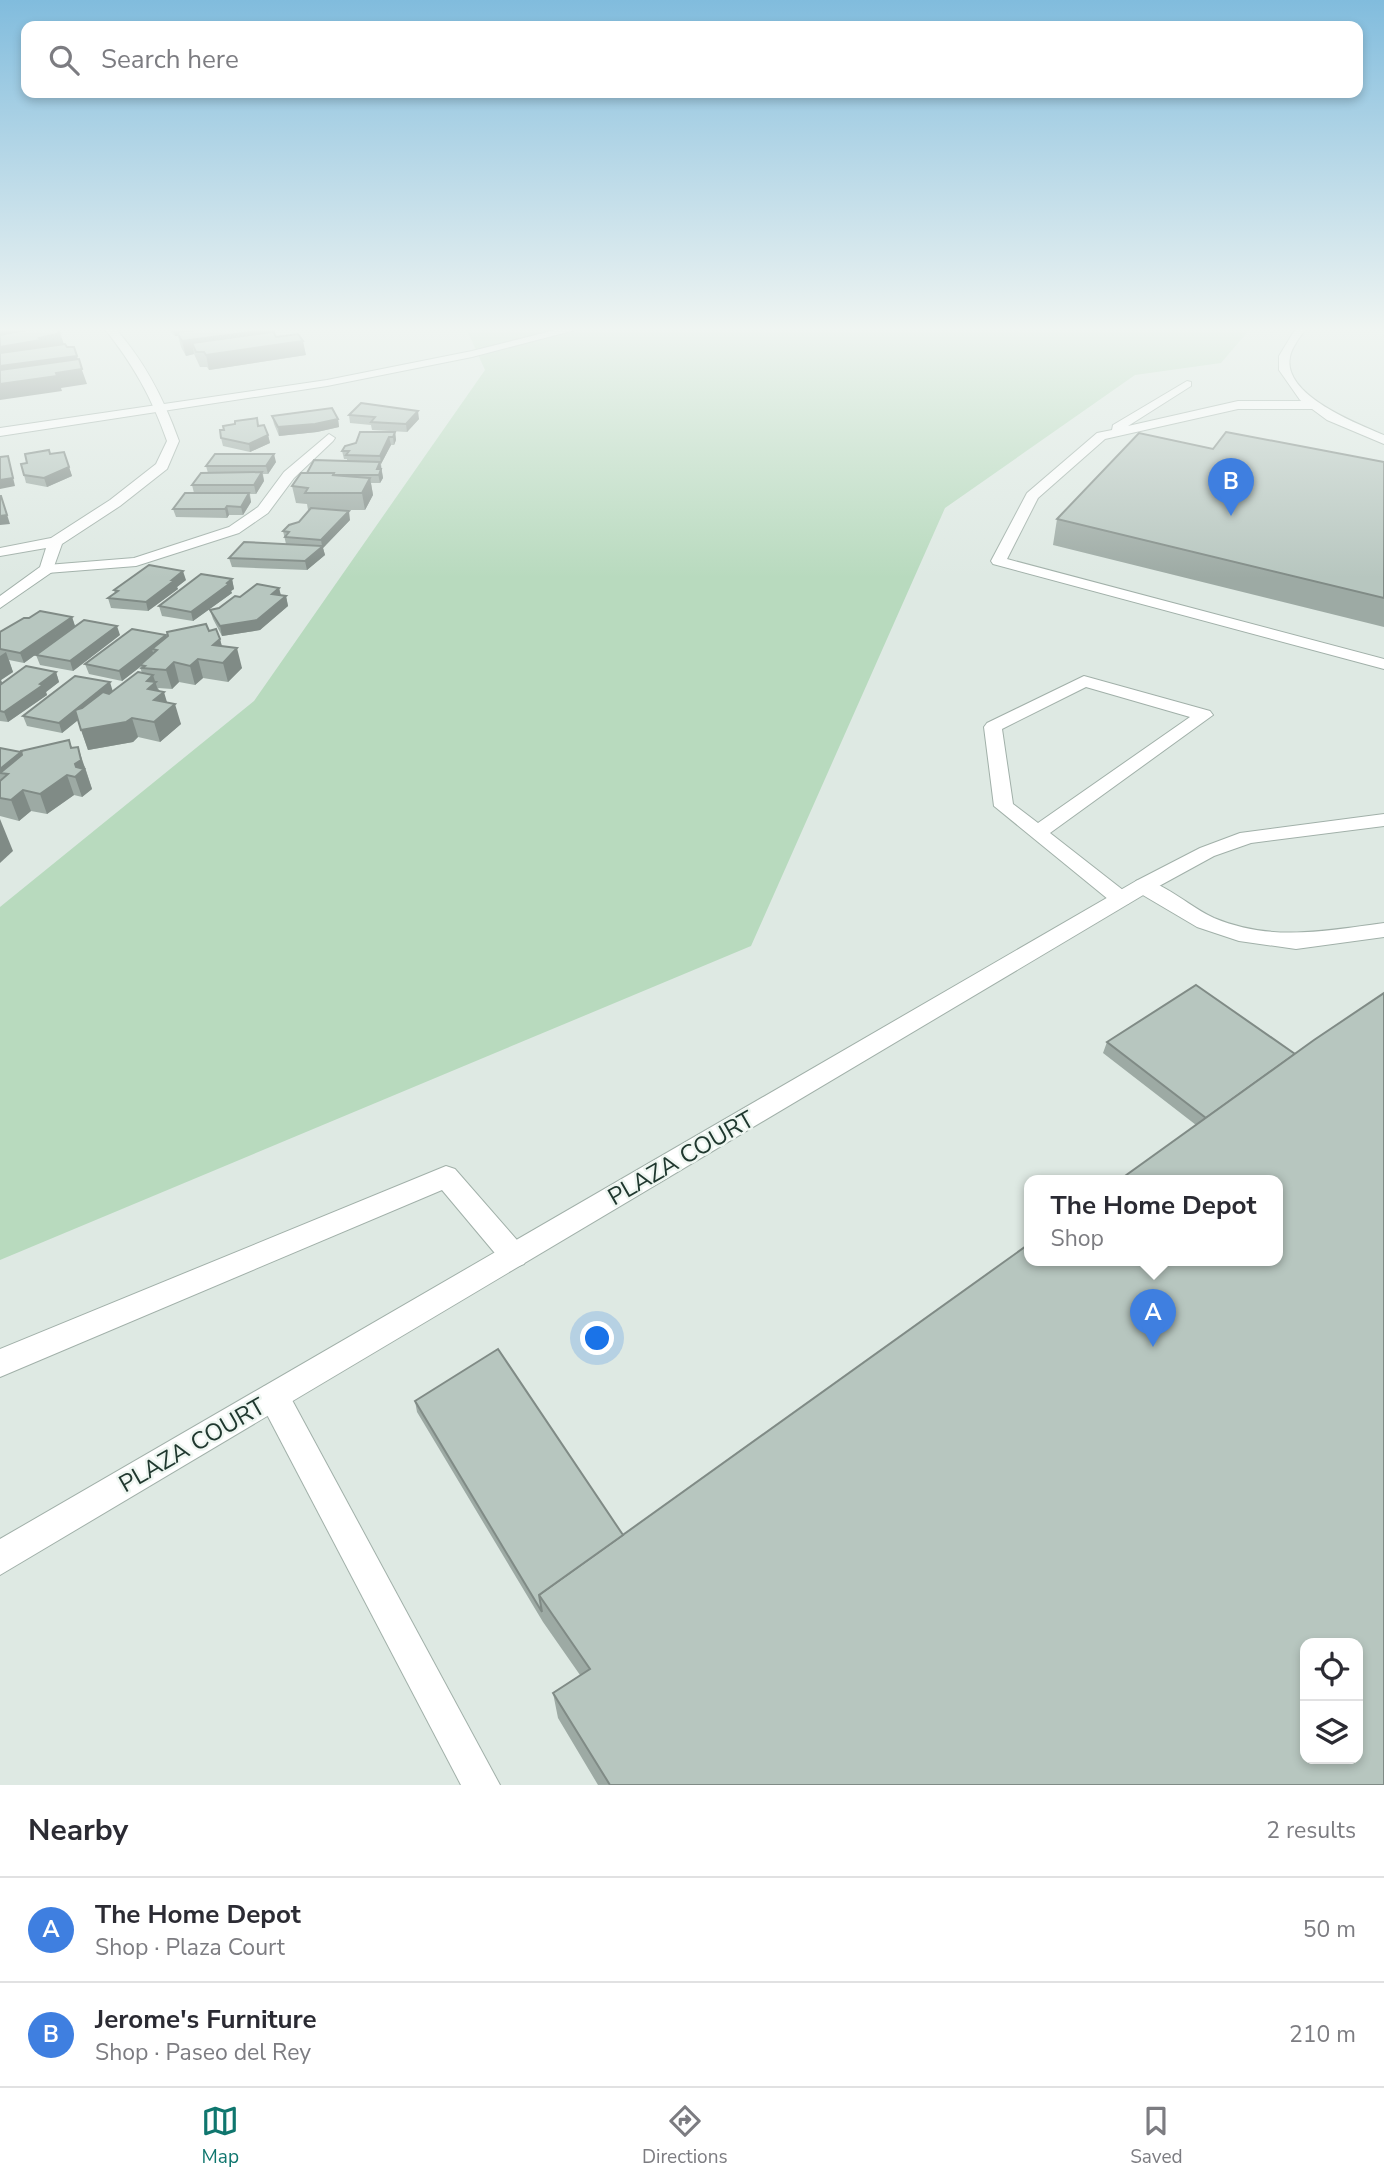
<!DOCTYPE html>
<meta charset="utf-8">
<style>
body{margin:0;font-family:"Nunito Sans",sans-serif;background:#f7f7f7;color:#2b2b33}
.controls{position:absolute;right:21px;bottom:21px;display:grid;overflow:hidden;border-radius:14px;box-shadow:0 4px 10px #0003}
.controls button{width:63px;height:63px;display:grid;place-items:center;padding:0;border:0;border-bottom:2px solid #e1e1e2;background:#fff;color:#2b2b33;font:35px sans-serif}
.you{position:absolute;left:598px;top:1339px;width:24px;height:24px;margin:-18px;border:5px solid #fff;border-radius:50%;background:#1a73e8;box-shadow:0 0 0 10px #1a73e833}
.badge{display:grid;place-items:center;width:46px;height:46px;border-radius:50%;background:#0f766e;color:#fff;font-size:23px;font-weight:700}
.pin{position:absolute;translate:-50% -58px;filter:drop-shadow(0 2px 4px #0008)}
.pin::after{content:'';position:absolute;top:37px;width:24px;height:21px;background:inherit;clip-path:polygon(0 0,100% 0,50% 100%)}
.popup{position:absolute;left:1024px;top:1175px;width:259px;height:91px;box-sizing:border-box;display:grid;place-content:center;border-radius:14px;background:#fff;filter:drop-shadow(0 2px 5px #0005);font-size:23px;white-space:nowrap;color:#7c7c81}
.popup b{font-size:26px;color:#2b2b33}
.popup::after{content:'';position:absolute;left:50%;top:100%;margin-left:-14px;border:14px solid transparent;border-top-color:#fff}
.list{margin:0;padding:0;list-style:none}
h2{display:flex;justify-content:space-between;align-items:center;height:91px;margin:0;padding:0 28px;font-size:30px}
h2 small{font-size:23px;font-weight:400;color:#7c7c81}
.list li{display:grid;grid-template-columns:46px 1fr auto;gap:21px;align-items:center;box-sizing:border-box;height:105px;padding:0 28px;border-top:2px solid #e1e1e2}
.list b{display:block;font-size:26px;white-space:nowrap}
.list p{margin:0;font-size:23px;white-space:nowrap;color:#7c7c81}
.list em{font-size:23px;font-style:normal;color:#7c7c81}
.icon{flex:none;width:38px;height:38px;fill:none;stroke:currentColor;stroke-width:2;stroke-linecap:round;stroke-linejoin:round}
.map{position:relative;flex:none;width:1384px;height:1785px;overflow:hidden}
.search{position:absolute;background:#fff;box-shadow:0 4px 10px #0003;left:21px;right:21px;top:21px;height:77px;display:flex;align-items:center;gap:18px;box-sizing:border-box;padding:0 24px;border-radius:14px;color:#7c7c81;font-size:26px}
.sheet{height:301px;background:#fff}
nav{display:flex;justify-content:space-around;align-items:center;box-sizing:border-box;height:98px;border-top:2px solid #e1e1e2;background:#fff;font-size:19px;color:#7c7c81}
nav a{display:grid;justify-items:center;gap:4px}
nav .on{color:#0f766e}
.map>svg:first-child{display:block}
.green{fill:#b8dabe}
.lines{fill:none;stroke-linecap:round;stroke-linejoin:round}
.service-casing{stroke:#a1b0a9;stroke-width:2}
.minor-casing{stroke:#a1b0a9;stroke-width:2}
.tertiary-casing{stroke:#a1b0a9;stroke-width:2}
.service{fill:#fff;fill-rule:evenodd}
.minor{fill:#fff;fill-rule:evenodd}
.tertiary{fill:#fff;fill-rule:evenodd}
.wall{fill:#9daaa4}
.shaded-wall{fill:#808b86}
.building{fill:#b7c6bf;stroke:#808b86;stroke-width:2;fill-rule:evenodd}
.labels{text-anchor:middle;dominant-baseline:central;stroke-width:5;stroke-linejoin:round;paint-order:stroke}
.near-street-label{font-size:24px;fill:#20382f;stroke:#eef6f1}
</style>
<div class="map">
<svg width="1384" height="1785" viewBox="0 0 1384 1785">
<rect width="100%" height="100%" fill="#dee9e3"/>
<polygon class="green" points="466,328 1251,328 1221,363 1135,375 945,508 751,946 0,1260 0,907 254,701 485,370"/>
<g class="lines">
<defs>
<g id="service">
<polygon points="1187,381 1191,382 1191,386 1128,426 1238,401 1314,401 1320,405 1314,409 1238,409 1105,439 1038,498 1007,559 1384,659 1384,669 993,564 991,561 1027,493 1097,433 1112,430 1113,425"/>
<polygon points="329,434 335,438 333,441 294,478 268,513 239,533 136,566 47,573 40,569 47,565 134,558 229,527 258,507 284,472"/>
<path d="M1084,676l126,35 3,4 -163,118 78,61 4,5 -4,5h-14l-120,-98 -10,-79 3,-4zM1086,687l104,30 -152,106 -25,-19 -11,-75z"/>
<path d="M1143,879c26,7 47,28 71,39 58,24 110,13 170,5v14l-88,12 -57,-8 -42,-14 -61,-36 -3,-5 3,-5z"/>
<polygon points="446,1166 455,1169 524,1248 528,1256 524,1264 514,1268 504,1264 442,1190 0,1377 0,1349"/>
<polygon points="274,1383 285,1387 500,1785 461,1785 263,1407 259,1397 263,1387"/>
</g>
<g id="minor">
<path d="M104,328h11c30,34 49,71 64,113l-12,28 -47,37 -58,38 -10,28 -52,36v-12l40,-29 6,-19 -46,8v-8l51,-10 59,-38 46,-36 11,-23c-15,-43 -34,-77 -63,-113z"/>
<polygon points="1384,814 1384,826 1251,843 1214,856 1150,891 0,1575 0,1539 1136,881 1200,848 1240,833"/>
</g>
<g id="tertiary">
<polygon points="563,328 583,328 472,357 327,386 0,436 0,428 327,380 472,351"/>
<path d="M1296,328h10c-5,8 -15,20 -16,29 -8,38 68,67 94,78v9l-57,-24 -27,-20 -21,-30v-14z"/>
</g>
</defs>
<use href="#service" class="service-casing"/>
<use href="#minor" class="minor-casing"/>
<use href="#tertiary" class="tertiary-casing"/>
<use href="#service" class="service"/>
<use href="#minor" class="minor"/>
<use href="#tertiary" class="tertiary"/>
</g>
<g class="wall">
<polygon points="274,328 276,337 306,355 209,370 207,367 200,367 194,354 186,356 181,347 178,336 175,336 167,329"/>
<polygon points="349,415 419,419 407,432 372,430 371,425 350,423"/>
<polygon points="272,416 338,419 339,427 317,432 279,436 274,424"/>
<polygon points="258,426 268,435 270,443 250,452 223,446 221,438"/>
<polygon points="395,432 396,440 394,445 391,445 381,464 383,478 380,483 371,483 373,495 365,510 338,510 350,520 323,548 325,555 307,570 232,567 229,558 286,544 283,531 299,522 310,510 308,510 307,504 296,503 292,486 307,473 347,461 347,459 344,459 342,451"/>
<polygon points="1213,449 1384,462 1384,627 1053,545 1057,519"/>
<polygon points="64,452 72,476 47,487 26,483 24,475 27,463 50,454"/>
<polygon points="276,462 268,474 263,474 264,481 256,494 250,494 251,502 243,515 229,515 227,518 176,517 173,509 194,493 192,485 208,473 206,466"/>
<polygon points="232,579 234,589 231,591 232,593 193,621 162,616 159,606"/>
<polygon points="186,580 177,587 178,589 148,611 111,608 108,598 115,593 114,590"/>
<polygon points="279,588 281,595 286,596 288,606 260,630 222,636 213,619 210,610 219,608 240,597"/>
<polygon points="72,617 75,626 24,663 9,660 13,672 1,680 2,683 0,684 0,632 29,618"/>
<polygon points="209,631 220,639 222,647 242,668 228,682 203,678 195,685 179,682 172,689 158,688 181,724 160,742 138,737 133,742 88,750 78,720 62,733 27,726 23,716 113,691 142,673 140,667 122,681 89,674 85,664 166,637"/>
<polygon points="120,635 73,671 40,665 36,655"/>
<polygon points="56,672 59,682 46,692 47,695 8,722 0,721 0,685"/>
<polygon points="69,740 72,748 85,767 92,789 82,797 74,795 47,814 31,811 19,821 0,816 0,748 21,752"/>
<polygon points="1196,985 1384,1785 598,1785 558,1718 553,1693 580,1675 543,1622 417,1412 415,1401 623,1535 1196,1125 1103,1053 1107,1042"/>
</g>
<g class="shaded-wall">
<polygon points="9,328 51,328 0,345 0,330"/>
<polygon points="173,328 193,328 194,333 177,332 178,336 175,336"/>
<polygon points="274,329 277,343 192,343 194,354 186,356 182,341"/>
<polygon points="60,333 65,347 0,362 0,347"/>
<polygon points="303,341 306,355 209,370 206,355"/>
<polygon points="77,356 87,384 61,388 62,391 0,400 0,366"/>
<polygon points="418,411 419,419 407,432 406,424"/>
<polygon points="338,419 339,427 317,432 279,436 278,427"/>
<polygon points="395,432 396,440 394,445 393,437"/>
<polygon points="268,435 270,443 250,452 249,444"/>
<polygon points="389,437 391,445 381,464 380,456"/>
<polygon points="274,454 276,462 268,474 266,466"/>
<polygon points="8,456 15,486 0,489 0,480"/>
<polygon points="380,462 383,478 380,483 377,469"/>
<polygon points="69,467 72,476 47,487 44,478"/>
<polygon points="262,472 264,481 256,494 254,485"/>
<polygon points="370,478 373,495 365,510 362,493"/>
<polygon points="249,493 251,502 243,515 241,507"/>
<polygon points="4,505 10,524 0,525 0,516"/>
<polygon points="227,506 229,515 227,518 225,509"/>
<polygon points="349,511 350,520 323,548 325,555 307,570 305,561 322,546 321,540"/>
<polygon points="183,571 186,580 177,587 178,589 148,611 146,602"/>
<polygon points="232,579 234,589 231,591 232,593 193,621 191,612"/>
<polygon points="279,588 281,597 272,594"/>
<polygon points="286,596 288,606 260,630 222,636 220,626"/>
<polygon points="72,617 75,626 24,663 20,653"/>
<polygon points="117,626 120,635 73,671 70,661"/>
<polygon points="166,635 168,644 157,650 152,649 154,656 140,665 140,667 122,681 119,671"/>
<polygon points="220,639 225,658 213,645"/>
<polygon points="237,648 242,668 228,682 223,663"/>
<polygon points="6,652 13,672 1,680 2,683 0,684 0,656"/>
<polygon points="198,659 203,678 195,685 190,666"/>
<polygon points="174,662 179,682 172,689 166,670"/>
<polygon points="56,672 59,682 46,692 47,695 8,722 4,712"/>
<polygon points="153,675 160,696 164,692 169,709 175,704 181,724 160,742 154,722 148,689 147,681"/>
<polygon points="110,682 113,692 62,733 59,723"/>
<polygon points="132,718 138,737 133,742 88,750 81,730"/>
<polygon points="69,740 77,763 78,747 92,789 82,797 75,777 75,764"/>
<polygon points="21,752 25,763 8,774 0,773 0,769"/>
<polygon points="67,775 74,795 47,814 40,794"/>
<polygon points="23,790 31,811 19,821 11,800"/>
<polygon points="0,819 13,851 0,863"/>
</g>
<g class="building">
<polygon points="37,328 55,328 60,333 39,338 41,340 0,347 0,335"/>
<polygon points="197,328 274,328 274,329 182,341 177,332 198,330"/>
<polygon points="273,332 276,337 298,334 303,341 206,355 204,352 196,352 192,343"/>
<polygon points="65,344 67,347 74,347 77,356 0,366 0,353"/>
<polygon points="79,359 82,369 56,373 57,376 0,384 0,370"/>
<polygon points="361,403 418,411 406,424 371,422 375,417 349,415"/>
<polygon points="332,408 338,419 315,424 278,427 272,416"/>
<polygon points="257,418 258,426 264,425 268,435 249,444 221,438 220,430 224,430 223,426 235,424 235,421"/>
<polygon points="360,432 395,432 393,437 389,437 380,456 346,455 349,451 342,451 345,446 356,443"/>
<polygon points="1226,432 1384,462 1384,598 1057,519 1139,433 1213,449"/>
<polygon points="49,450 50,454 64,452 69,467 44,478 24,475 21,464 27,463 25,454"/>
<polygon points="215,454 274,454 266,466 206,466"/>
<polygon points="8,456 13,478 0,480 0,457"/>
<polygon points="314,460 380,462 377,469 381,469 379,475 334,475 333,473 307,473"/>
<polygon points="262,472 254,485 192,485 201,473"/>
<polygon points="301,473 334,473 333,475 370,478 362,493 305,493 308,488 292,486"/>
<polygon points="185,493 249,493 241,507 227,506 225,509 173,509"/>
<polygon points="0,496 1,496 7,515 0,516"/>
<polygon points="311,508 349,511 321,540 285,537 289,532 283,531 289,525 299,522"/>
<polygon points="244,542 323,546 305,561 229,558"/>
<polygon points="149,565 183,571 172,580 175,580 146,602 108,598 118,591 114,590"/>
<polygon points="201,574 232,579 227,583 229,584 191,612 159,606"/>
<polygon points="257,584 279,588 272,594 286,596 257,620 220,626 210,610 219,608 235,596 240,597"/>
<polygon points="40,611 72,617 20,653 0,649 0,632 24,618 29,618"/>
<polygon points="84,620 117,626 70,661 36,655"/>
<polygon points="206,624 209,631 216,629 220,639 213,645 237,648 223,663 198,659 190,666 174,662 166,670 142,668 145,666 140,665 157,650 152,649 168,636 167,632"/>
<polygon points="132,629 166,635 119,671 85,664"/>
<polygon points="26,666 56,672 40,684 43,685 4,712 0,711 0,685"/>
<polygon points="138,672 153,675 147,681 156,682 148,689 164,692 154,700 175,704 154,722 132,718 126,722 81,730 75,710 82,708 103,692 109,694"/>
<polygon points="75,676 110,682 59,723 23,716"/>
<polygon points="69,740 71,748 78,747 81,760 75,764 76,767 84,769 75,777 67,775 40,794 23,790 11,800 0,798 0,781 8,774 0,773 22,755 21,751"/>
<polygon points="0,748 21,752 0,769"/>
<polygon points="1196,985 1295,1054 1206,1118 1107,1042"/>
<path d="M1384,993v792h-774l-57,-92 37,-24 -51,-74 490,-351v17h248v-80h-159l196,-141zM1305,1643h53v116h-53z"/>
<polygon points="498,1349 623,1535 539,1595 542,1612 415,1401"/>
</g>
<linearGradient id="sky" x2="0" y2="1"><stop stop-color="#81bcdd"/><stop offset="0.57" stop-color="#f0f5f2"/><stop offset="1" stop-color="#f0f5f2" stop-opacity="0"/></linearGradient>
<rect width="1384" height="578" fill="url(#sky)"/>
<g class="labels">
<g class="near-street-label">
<text transform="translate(681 1158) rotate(-30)">PLAZA COURT</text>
<text transform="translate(192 1445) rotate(-30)">PLAZA COURT</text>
</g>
</g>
</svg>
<div class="controls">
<button><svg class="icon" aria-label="locate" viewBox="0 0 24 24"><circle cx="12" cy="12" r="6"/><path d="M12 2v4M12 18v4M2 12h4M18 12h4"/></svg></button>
<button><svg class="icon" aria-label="layers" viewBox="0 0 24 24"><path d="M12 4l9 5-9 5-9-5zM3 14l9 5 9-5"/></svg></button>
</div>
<div class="you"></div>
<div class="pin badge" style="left:1153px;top:1347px;background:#3f7fe0">A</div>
<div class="popup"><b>The Home Depot</b>Shop</div>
<div class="pin badge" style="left:1231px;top:516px;background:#3f7fe0">B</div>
<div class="search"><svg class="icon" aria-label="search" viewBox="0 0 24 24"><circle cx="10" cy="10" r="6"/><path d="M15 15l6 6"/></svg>Search here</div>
</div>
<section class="sheet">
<h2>Nearby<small>2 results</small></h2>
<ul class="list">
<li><span class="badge" style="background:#3f7fe0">A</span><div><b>The Home Depot</b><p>Shop · Plaza Court</p></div><em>50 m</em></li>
<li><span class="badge" style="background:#3f7fe0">B</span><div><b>Jerome's Furniture</b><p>Shop · Paseo del Rey</p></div><em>210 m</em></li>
</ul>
</section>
<nav>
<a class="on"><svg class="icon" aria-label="map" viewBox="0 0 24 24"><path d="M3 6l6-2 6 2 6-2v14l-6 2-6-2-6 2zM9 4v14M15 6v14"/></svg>Map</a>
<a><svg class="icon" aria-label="directions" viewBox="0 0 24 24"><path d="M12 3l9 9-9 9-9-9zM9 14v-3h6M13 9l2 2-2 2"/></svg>Directions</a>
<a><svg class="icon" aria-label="saved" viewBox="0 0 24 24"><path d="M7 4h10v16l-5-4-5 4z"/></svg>Saved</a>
</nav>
